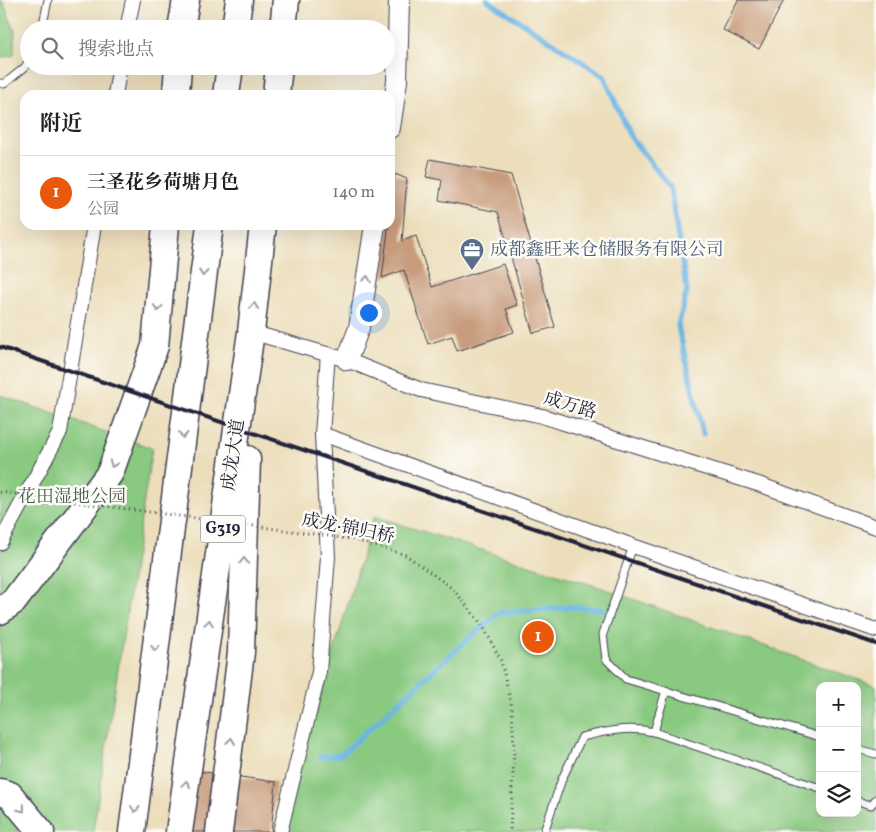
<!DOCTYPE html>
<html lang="zh">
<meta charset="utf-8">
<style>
body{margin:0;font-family:Vollkorn,"Noto Serif SC",serif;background:#f6f6f6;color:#202124}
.controls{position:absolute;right:15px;bottom:15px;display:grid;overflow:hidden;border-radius:10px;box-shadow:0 5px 20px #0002}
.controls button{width:45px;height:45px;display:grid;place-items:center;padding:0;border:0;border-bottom:1px solid #e0e0e0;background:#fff;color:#202124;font:25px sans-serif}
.you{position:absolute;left:368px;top:312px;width:18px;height:18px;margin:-12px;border:4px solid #fff;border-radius:50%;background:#1a73e8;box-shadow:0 0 0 8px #1a73e833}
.badge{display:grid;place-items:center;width:32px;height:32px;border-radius:50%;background:#ea580c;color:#fff;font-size:16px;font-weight:700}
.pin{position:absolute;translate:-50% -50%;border:2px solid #fff;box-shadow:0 1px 5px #0006}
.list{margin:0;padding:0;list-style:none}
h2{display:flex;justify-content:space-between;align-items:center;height:65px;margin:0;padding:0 20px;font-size:21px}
h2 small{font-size:16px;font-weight:400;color:#757577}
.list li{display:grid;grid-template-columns:32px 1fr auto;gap:15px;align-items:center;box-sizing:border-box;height:75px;padding:0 20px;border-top:1px solid #e0e0e0}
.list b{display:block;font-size:19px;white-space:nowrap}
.list p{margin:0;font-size:16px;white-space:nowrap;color:#757577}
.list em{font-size:16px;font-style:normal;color:#757577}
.icon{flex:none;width:28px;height:28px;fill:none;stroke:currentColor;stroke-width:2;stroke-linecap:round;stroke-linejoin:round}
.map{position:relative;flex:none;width:876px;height:832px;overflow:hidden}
.search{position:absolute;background:#fff;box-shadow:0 5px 20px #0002;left:20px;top:20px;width:375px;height:55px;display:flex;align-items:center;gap:12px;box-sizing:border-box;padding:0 18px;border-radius:28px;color:#757577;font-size:19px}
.panel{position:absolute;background:#fff;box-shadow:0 5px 20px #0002;left:20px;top:90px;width:375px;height:140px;border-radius:15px}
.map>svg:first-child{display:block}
.green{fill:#89c980;stroke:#56765e;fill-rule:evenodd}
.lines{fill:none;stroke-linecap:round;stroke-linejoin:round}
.stream{stroke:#6ab5e3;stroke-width:5.5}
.building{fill:#c89c7d}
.lane-casing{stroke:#403e4e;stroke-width:9}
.street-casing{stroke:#403e4e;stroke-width:16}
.secondary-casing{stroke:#403e4e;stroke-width:22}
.highway-casing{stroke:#403e4e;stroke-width:29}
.lane{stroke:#fff;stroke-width:7}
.street{stroke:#fff;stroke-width:14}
.secondary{stroke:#fff;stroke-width:20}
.highway{stroke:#fff;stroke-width:26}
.rail{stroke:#22223b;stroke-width:4}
.path-bridge{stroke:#403e4e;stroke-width:3;stroke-dasharray:1 4;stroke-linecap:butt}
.oneway{stroke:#9c9ca7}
.labels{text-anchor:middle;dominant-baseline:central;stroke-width:5;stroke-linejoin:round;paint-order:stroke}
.shield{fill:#fdfcf7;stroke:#646373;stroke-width:1}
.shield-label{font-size:16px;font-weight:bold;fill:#22223b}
.service-label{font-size:18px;fill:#4e5e75;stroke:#fdfcf7;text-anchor:start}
.street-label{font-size:18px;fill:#22223b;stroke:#fdfcf7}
.park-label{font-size:18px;fill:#465c53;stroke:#fdfcf7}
</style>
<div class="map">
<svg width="876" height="832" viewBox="0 0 876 832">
<rect width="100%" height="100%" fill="#fdfcf7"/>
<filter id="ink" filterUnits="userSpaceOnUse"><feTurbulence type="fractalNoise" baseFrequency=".02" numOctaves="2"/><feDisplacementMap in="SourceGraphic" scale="10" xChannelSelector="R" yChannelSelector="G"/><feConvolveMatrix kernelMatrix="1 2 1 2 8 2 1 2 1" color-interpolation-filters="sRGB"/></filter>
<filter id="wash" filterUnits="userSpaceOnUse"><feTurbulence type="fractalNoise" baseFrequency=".0096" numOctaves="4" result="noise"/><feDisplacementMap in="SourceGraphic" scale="20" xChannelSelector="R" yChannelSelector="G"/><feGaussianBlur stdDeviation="1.12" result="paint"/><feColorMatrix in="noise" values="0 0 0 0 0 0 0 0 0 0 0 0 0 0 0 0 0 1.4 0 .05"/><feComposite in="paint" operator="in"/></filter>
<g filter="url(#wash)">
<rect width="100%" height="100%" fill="#ecdebb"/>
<g class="green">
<polygon points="0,0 3,2 15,31 14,55 0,58"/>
<polygon points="0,395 152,448 93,832 0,832"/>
<path d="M374,516l228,72 274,98v146h-596zM820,686h37v127h-37z"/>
</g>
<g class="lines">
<g class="stream">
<polyline points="487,0 604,76 630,136 670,187 687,291 678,326 703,434"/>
<polyline points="320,757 341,755 469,638 499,613 573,607 603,609"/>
</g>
</g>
<g id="blocks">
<g class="building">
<polygon points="738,0 784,0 759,49 723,30"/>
<polygon points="430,159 511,175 555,327 533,333 498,212 439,200 442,180 426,177"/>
<polygon points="395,174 407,179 402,241 416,236 432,287 503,264 517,305 506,309 514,332 457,351 452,336 428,344 404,270 382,278"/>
<polygon points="198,771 276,782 271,832 190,832"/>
</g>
</g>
</g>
<g filter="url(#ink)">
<use href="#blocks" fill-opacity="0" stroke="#403e4e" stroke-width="1"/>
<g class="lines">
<defs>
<g id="lane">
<polyline points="42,29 48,0"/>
<polyline points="0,83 4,84 24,68 29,61"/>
<polyline points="633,546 603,634 606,659 626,679 820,737"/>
<polyline points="666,690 654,732 820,788"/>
<polyline points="857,749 876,754"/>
<polyline points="857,801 871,805 876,799"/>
<path d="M544,832l18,-53 20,-42c25,-6 47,-11 72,-5"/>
</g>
<g id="street">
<polyline points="127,29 133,0"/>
<polyline points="115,95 120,66"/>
<polyline points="251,332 347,360 421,390 542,416 761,485 876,527"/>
<polyline points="322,434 633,546 876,630"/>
<polyline points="0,543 60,432 94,225"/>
<polyline points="280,832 319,672 328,557 322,434 328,354"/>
</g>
<g id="secondary">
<polyline points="390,128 397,81 399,0"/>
<polyline points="347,360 359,328 375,225"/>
</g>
<g id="highway">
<polyline points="181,29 186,0"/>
<polyline points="235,29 239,0"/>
<polyline points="283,29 286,0"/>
<polyline points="176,95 178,66"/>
<polyline points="226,95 230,66"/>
<polyline points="276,95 279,66"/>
<polyline points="0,611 14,601 110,473 155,346 166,225"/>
<polyline points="0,792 10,795 41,832"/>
<polyline points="132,832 210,225"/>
<polyline points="179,832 251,332 263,225"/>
<polyline points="219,832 241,652 247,459"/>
</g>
</defs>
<use href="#lane" class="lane-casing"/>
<use href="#street" class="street-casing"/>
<use href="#secondary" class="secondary-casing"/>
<use href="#highway" class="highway-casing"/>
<use href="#lane" class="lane"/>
<use href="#street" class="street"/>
<use href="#secondary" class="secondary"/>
<use href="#highway" class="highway"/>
<polyline class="rail" points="0,347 876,644"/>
<polyline class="path-bridge" points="0,492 351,539 406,555 453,589 483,626 501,661 512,707 514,752 510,832"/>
</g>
<defs><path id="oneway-chevron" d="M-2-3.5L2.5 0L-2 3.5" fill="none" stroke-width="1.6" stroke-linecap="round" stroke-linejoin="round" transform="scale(1.25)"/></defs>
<g class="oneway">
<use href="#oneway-chevron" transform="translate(203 273) rotate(97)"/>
<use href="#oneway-chevron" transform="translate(367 279) rotate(-81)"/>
<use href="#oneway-chevron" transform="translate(254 306) rotate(-84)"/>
<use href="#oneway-chevron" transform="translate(158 308) rotate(95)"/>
<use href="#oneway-chevron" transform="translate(183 435) rotate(97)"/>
<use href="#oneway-chevron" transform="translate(113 464) rotate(110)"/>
<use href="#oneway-chevron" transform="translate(244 561) rotate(-88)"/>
<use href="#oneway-chevron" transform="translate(209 623) rotate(-82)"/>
<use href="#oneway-chevron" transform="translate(155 648) rotate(97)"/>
<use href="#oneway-chevron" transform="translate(231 741) rotate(-83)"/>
<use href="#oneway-chevron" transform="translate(186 784) rotate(-82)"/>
<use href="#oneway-chevron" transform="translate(22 809) rotate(51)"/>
<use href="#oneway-chevron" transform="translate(135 809) rotate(97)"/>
</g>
</g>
<defs>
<symbol id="office-pin" viewBox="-11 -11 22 30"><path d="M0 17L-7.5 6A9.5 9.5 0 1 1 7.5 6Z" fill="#5c6f8a" stroke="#fdfcf7"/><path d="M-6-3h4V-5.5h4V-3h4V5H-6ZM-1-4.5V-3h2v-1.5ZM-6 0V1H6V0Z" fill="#fff"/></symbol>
</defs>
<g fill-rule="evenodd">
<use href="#office-pin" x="458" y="236" width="28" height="38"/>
</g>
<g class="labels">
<rect class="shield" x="200.5" y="515.5" width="45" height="27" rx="4"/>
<g class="shield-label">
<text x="223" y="529">G319</text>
</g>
<g class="service-label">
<text x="490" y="250">成都鑫旺来仓储服务有限公司</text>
</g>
<g class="street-label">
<text transform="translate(570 406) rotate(17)">成万路</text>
<text transform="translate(234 455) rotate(-82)">成龙大道</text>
<text transform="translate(348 529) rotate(11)">成龙·锦归桥</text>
</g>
<g class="park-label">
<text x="72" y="497">花田湿地公园</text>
</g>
</g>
</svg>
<div class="controls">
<button>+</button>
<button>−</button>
<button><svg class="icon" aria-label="layers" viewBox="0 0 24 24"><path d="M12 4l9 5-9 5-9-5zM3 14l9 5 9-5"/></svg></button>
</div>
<div class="you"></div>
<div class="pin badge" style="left:538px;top:637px">1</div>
<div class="search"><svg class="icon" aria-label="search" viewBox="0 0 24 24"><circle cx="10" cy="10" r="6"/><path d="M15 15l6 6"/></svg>搜索地点</div>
<section class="panel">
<h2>附近<small></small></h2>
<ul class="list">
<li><span class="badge">1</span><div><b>三圣花乡荷塘月色</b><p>公园</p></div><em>140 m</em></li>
</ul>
</section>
</div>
